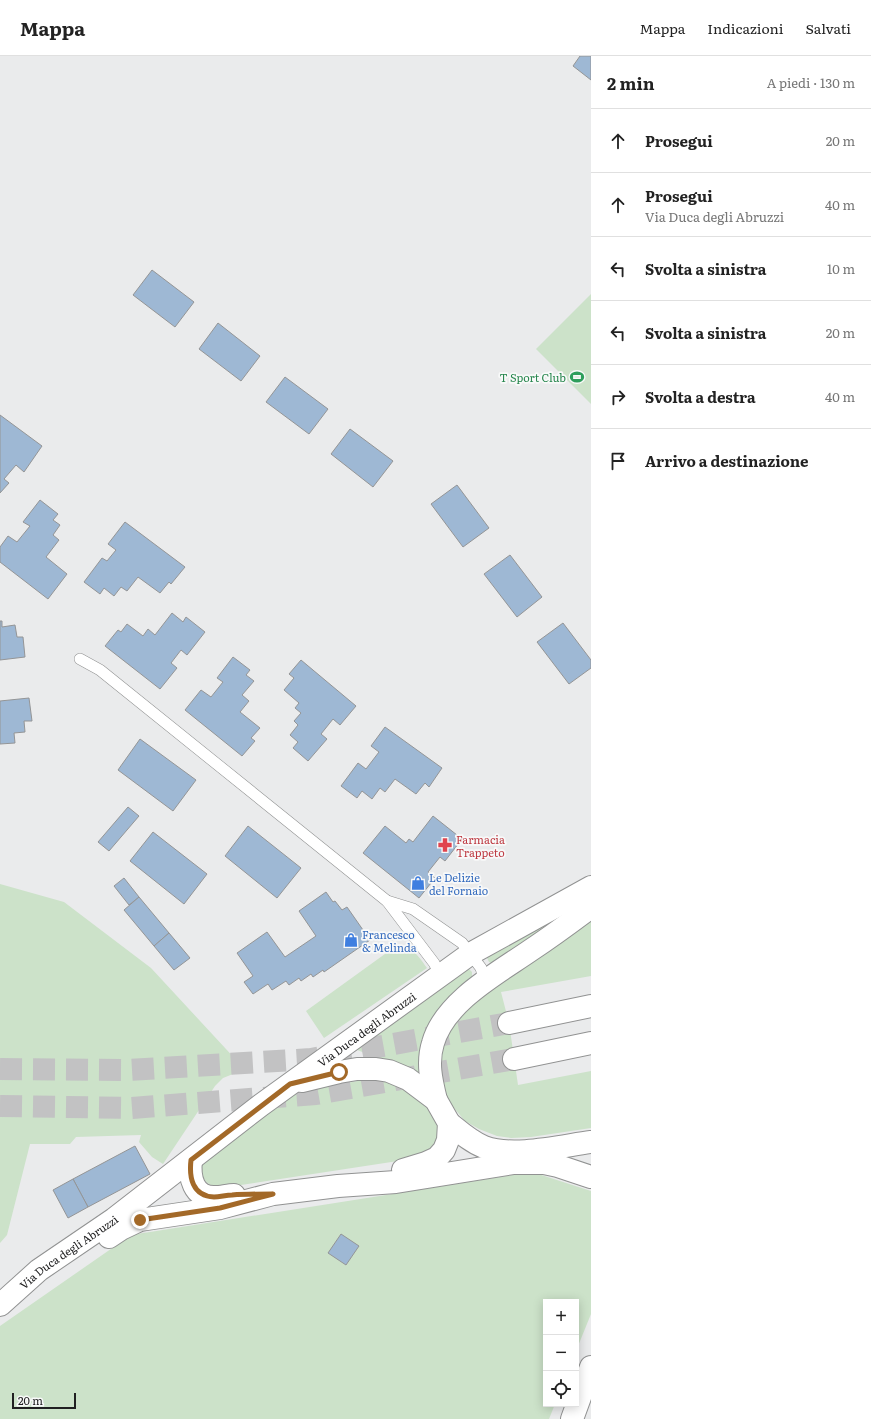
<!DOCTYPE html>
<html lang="it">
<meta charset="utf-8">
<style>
body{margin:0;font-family:Literata,serif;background:#f2f2f2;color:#222}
.controls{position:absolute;right:12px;bottom:12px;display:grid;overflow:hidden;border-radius:0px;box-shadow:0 2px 10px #0003}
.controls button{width:36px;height:36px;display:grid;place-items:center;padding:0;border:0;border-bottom:1px solid #e0e0e0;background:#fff;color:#222;font:20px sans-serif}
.scale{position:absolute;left:12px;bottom:10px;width:64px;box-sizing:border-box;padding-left:4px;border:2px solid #202021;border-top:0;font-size:11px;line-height:14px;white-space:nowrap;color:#202021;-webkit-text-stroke:3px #f8f9f9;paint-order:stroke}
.stop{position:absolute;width:12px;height:12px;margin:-9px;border:3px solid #a36928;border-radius:50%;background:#fff}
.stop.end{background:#a36928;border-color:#fff;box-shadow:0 1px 4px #0008}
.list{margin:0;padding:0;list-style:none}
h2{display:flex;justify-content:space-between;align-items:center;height:52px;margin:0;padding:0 16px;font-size:17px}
h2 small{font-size:13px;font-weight:400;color:#767676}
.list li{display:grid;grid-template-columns:26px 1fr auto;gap:12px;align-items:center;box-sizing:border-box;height:64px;padding:0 16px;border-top:1px solid #e0e0e0}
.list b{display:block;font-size:15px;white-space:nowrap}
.list p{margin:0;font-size:13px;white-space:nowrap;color:#767676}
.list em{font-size:13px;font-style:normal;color:#767676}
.icon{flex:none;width:22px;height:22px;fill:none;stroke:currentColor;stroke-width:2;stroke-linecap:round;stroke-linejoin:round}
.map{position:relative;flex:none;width:591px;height:1363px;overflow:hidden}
header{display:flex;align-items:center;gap:24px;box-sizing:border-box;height:56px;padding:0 20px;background:#fff;border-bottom:1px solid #e0e0e0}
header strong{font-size:19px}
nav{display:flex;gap:22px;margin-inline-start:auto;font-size:14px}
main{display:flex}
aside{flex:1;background:#fff}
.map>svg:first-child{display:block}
.green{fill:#cce2c9}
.building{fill:#9eb8d4;stroke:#949596}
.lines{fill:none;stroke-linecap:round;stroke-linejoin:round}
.motorway-tunnel{stroke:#c2c2c3;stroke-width:22;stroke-dasharray:22 11;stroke-linecap:butt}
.service-casing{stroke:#919292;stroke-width:12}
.secondary-casing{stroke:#919292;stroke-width:24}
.motorway-casing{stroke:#919292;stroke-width:24}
.service{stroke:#fff;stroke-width:11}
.secondary{stroke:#fff;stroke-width:22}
.motorway{stroke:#fff;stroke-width:22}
.route{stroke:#a36928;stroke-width:5}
.labels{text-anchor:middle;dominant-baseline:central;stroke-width:3.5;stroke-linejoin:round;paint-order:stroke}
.leisure-label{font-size:11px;fill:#27864d;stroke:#f8f9f9;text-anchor:end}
.health-label{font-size:11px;fill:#be3a42;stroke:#f8f9f9;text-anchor:start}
.shop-label{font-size:11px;fill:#366cbe;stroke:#f8f9f9;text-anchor:start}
.street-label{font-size:11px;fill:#202021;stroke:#f8f9f9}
</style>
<header>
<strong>Mappa</strong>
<nav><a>Mappa</a><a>Indicazioni</a><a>Salvati</a></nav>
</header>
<main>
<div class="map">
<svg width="591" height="1363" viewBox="0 0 591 1363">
<rect width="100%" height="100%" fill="#eaebec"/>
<g class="green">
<polygon points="591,238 591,348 536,293"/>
<polygon points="0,828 64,846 151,912 238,1006 238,1016 223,1022 215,1030 163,1108 152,1101 139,1086 141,1079 76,1081 70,1088 30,1088 7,1179 0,1187"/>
<polygon points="584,844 493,908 489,906 486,900"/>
<polygon points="591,863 591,920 501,936 509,967 518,1029 591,1015 591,1072 531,1081 511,1082 497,1080 479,1073 465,1065 453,1051 441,1034 440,1024 441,996 444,986 451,970 469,948"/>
<path d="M396,890c17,1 21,8 31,22l-103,70 -18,-27z"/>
<polygon points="468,912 472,916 472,923 419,1017 412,1017 355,993"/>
<path d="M373,1022c7,2 17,2 24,5 13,5 39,31 42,45 1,7 -3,14 -6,20l-22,11 -190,29c-17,-3 -22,-11 -18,-28l81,-65z"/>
<polygon points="532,1116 591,1135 591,1258 576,1295 576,1246 546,1246 546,1348 555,1348 549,1363 0,1363 0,1270 131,1179"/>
</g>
<g class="building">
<polygon points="580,0 591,0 591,24 573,10"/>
<polygon points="152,214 194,246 175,271 133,239"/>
<polygon points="218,267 260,300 241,325 199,293"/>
<polygon points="285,321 328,353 309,378 266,346"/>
<polygon points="0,359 42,390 24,416 16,409 4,423 9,427 0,437"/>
<polygon points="350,373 393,405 373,431 331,398"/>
<polygon points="457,429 489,472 463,491 431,448"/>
<polygon points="40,444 58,458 53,464 60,469 53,479 59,484 46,501 67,518 48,543 0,506 0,491 8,480 17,486 30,470 23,466"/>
<polygon points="125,466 185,511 171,528 169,526 160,537 138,521 127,535 121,531 114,540 104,532 100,538 84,526 102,502 107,505 116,494 108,488"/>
<polygon points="510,499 542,541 517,561 484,518"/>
<polygon points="172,557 183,566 186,561 205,576 187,599 181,594 171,607 177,612 160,633 105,590 118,574 121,576 127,568 143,580 148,573 155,579"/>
<polygon points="0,565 2,565 2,571 15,569 17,581 23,581 25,601 0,604"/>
<polygon points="563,567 591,604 591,612 569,628 537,586"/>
<polygon points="233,601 250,614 246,619 254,625 242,639 249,645 240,656 260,672 251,682 255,685 242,700 185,654 201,634 211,641 223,626 217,622"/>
<polygon points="301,604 356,650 340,669 333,663 321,678 327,683 308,705 293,692 298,686 290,679 298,669 294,665 301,657 295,652 299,647 284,634 294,622 289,618"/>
<polygon points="29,642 32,665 24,665 25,676 14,677 15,687 0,688 0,645"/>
<polygon points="385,671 442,712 429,731 425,727 416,738 395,723 385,736 380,732 372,743 362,735 357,742 341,730 358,707 366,713 379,696 371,690"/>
<polygon points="140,683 196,724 173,755 118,714"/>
<polygon points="128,751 139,760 109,795 98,786"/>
<polygon points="433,760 462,783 445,805 440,801 428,816 435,822 419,842 363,797 385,770 406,787 409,783 413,786"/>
<polygon points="248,770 301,812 277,842 225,800"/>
<polygon points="153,776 207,818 184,848 130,805"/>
<polygon points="124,822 139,841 129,849 114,830"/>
<polygon points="326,836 333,846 335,845 342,854 347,851 370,884 324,916 323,914 313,921 311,918 301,925 299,922 289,929 286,925 272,934 268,928 253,938 244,926 253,920 237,897 267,876 285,901 316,880 299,855"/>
<polygon points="139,841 169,877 154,890 124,854"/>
<polygon points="169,877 190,902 174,914 154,890"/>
<polygon points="135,1090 150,1118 88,1151 73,1123"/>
<polygon points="73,1123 88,1151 68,1162 53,1134"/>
<polygon points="341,1178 359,1190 346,1209 328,1197"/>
</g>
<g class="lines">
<g class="motorway-tunnel">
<polyline points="0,1013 128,1014 311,1003 509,967"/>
<polyline points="0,1050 131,1052 316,1038 514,1003"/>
</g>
<defs>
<g id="service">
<polyline points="80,603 100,614 387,845 434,907 441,920"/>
<polyline points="387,845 413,853 462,887 481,912 483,919 480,928"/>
</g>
<g id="secondary">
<polyline points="302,1025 339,1016 357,1013 376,1013 389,1015 408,1023 436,1044 449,1067 448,1084 444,1094 437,1102 426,1107 403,1114"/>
<path d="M436,1044c-5,-20 -9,-38 -3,-57 12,-42 65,-70 98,-93 21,-14 40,-28 60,-43"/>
<path d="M449,1067c11,9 22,19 35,24 29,11 77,-1 107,-5"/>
<path d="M191,1104c-2,17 2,38 24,37 6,0 13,-2 19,-2"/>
<polyline points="109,1181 121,1173 140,1164 220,1152 273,1138 338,1130 396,1126 514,1107 544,1107 558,1110 591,1121"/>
<path id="s1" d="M0,1249l39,-35 75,-51 147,-114 209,-151 121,-67"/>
<polyline points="572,1363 591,1311"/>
</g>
<g id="motorway">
<polyline points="509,967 591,950"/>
<polyline points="514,1003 591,987"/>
</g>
</defs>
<use href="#service" class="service-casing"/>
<use href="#secondary" class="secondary-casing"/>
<use href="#motorway" class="motorway-casing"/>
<use href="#service" class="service"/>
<use href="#secondary" class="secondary"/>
<use href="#motorway" class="motorway"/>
</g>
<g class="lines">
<path class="route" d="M140,1164l80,-12 53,-14c-13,0 -27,0 -41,1 -6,0 -12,2 -18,2 -22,-1 -25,-20 -23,-37l99,-76 49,-12"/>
</g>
<defs>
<symbol id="stadium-bare" viewBox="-9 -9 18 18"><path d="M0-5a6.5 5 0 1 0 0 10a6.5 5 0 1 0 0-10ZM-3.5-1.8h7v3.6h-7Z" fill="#2e9e5b" stroke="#f8f9f9" stroke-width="2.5" paint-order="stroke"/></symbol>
<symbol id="pharmacy-bare" viewBox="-9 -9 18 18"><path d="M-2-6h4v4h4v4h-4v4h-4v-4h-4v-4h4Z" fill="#e0444e" stroke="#f8f9f9" stroke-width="2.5" paint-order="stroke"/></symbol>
<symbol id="shop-bare" viewBox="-9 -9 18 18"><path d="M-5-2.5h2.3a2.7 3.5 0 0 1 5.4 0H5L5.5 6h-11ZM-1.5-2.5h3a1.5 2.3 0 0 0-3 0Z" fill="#3f7fe0" stroke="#f8f9f9" stroke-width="2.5" paint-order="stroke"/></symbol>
</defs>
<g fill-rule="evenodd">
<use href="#stadium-bare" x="567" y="311" width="20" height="20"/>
<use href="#pharmacy-bare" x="435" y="779" width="20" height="20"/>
<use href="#shop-bare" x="408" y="817" width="20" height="20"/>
<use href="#shop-bare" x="341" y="874" width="20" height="20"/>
</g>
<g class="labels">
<g class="leisure-label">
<text x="566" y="321">T Sport Club</text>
</g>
<g class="health-label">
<text x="456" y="783">Farmacia<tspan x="456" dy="13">Trappeto</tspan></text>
</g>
<g class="shop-label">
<text x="429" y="821">Le Delizie<tspan x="429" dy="13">del Fornaio</tspan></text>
<text x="362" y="878">Francesco<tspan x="362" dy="13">&amp; Melinda</tspan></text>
</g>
<g class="street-label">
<text stroke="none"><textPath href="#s1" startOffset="459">Via Duca degli Abruzzi</textPath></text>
<text stroke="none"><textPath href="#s1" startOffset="87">Via Duca degli Abruzzi</textPath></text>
</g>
</g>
</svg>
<div class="controls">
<button>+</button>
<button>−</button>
<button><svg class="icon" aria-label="locate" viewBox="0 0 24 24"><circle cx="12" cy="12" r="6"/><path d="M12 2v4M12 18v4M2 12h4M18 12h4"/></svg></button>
</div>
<div class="scale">20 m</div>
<div class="stop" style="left:339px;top:1016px"></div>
<div class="stop end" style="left:140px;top:1164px"></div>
</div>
<aside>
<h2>2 min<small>A piedi · 130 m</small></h2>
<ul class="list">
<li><svg class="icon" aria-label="ahead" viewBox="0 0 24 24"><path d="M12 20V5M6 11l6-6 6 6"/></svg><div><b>Prosegui</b></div><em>20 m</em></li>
<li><svg class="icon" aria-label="ahead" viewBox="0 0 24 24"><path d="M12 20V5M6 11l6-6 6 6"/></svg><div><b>Prosegui</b><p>Via Duca degli Abruzzi</p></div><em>40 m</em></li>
<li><svg class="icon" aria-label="left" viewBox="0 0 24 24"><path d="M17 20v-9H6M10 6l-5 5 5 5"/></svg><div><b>Svolta a sinistra</b></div><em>10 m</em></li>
<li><svg class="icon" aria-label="left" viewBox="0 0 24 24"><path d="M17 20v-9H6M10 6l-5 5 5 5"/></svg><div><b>Svolta a sinistra</b></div><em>20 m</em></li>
<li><svg class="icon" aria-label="right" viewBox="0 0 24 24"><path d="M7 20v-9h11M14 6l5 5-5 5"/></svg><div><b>Svolta a destra</b></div><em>40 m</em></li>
<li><svg class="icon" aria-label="arrive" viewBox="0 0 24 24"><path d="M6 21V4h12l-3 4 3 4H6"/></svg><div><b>Arrivo a destinazione</b></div></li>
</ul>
</aside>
</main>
